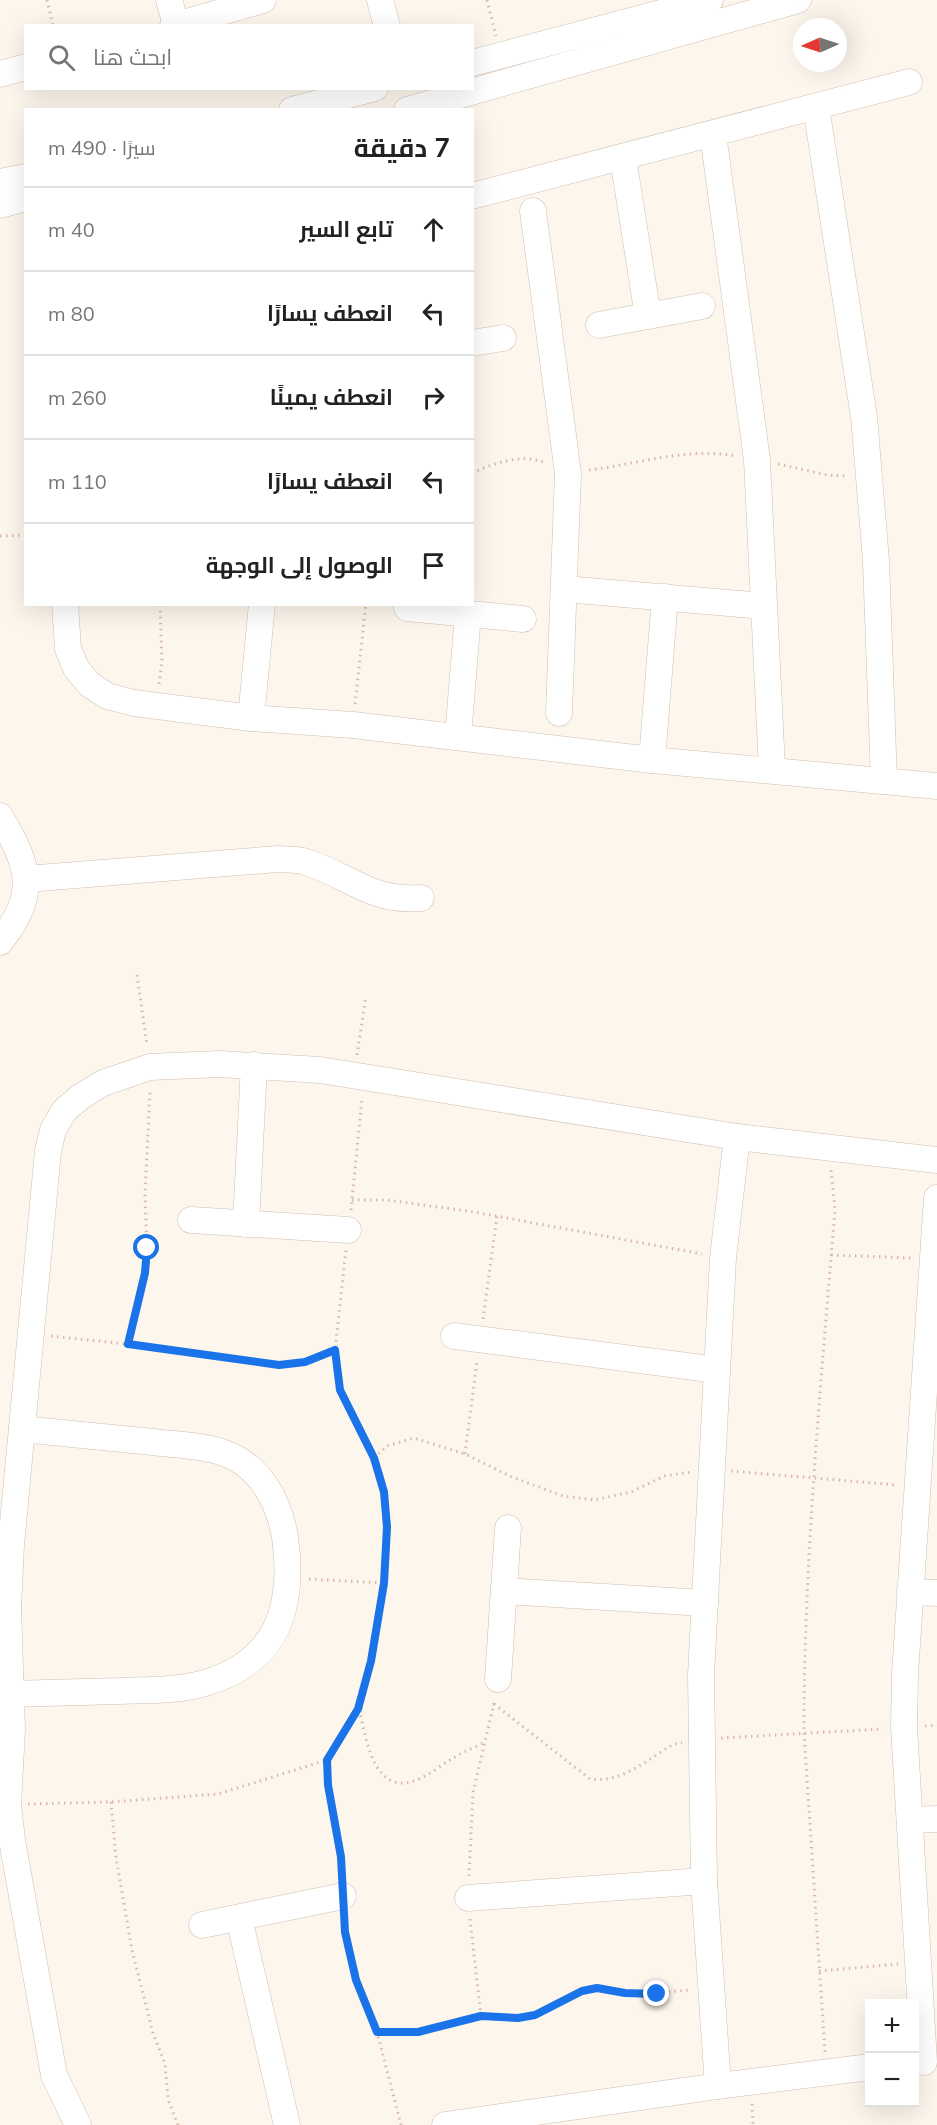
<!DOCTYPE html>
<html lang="ar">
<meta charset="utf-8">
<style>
body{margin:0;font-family:Mulish,Cairo,sans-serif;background:#f2f2f2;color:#222;direction:rtl}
.controls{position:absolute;right:18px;bottom:18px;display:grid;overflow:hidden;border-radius:0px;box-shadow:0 6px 24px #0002}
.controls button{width:54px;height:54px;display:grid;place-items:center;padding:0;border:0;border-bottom:2px solid #e0e0e0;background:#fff;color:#222;font:30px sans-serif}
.compass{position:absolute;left:793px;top:18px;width:54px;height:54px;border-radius:50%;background:#fff;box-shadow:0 6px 24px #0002;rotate:267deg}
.stop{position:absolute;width:18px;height:18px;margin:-14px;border:4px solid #1a73e8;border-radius:50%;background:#fff}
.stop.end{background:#1a73e8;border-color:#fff;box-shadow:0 2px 6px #0008}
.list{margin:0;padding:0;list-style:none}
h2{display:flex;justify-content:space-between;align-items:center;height:78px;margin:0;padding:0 24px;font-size:26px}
h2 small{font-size:20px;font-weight:400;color:#767676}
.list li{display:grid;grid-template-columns:39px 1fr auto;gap:18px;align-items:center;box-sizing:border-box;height:84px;padding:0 24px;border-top:2px solid #e0e0e0}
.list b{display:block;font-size:22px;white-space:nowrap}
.list em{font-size:20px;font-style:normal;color:#767676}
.icon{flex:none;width:33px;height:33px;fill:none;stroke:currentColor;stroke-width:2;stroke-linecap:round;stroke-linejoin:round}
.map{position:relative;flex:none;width:937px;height:2125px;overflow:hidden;direction:ltr}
.search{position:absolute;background:#fff;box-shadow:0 6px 24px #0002;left:24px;top:24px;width:450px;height:66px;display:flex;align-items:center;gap:15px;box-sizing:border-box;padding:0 21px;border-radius:0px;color:#767676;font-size:22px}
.panel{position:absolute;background:#fff;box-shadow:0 6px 24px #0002;left:24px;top:108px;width:450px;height:498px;border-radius:0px;direction:rtl}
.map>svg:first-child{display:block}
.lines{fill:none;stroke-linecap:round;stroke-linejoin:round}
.minor-casing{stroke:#d1beb0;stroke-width:27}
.path{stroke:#d9b8a5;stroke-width:3;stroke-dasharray:1.5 4.5;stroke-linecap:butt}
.minor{stroke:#fff;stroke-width:26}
.route{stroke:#1a73e8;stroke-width:8}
</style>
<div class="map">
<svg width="937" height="2125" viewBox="0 0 937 2125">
<rect width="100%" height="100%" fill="#fdf6ec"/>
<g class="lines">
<defs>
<g id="minor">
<polyline points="169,0 176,25"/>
<polyline points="380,0 387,26"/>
<polyline points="173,26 263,0"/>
<polyline points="472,63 710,0"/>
<polyline points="0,74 26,67"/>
<polyline points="816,107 864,417 876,561 884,781"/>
<polyline points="292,110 375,88"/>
<polyline points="407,110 798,0"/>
<polyline points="713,134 757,460 772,769"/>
<polyline points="623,158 648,316"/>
<polyline points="0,182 26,177"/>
<polyline points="472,196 909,82"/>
<polyline points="0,205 26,198"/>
<polyline points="533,211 568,473 559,713"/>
<polyline points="599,325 702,306"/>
<polyline points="472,343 503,338"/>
<polyline points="565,589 764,606"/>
<polyline points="65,604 68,649 76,668 89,684 107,696 134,703 251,718 353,725 652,760 937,786"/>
<polyline points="407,608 523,619"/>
<polyline points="251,718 262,604"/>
<polyline points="458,737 468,614"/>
<polyline points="652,760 665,597"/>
<path d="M0,816c29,50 39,77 0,126"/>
<path d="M26,879l252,-20c10,1 20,0 28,3 44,14 65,40 115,36"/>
<polyline points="191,1220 348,1230"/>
<polyline points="246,1224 254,1065"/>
<polyline points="454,1336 717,1370"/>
<polyline points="504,1591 705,1603"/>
<polyline points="910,1592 937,1593"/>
<polyline points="498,1679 508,1528"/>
<path d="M10,1694c37,-1 73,-2 109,-3 28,-1 59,0 86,-8 72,-21 90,-76 80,-146 -6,-35 -24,-71 -61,-84 -22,-8 -48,-8 -71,-11 -44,-4 -88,-9 -131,-13"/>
<polyline points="910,1820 937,1819"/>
<polyline points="468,1898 704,1881"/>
<polyline points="239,1918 287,2125"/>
<polyline points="202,1925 343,1896"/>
<polyline points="924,2062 904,1727 905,1674 937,1198"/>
<polyline points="718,2086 704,1881 701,1675 723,1258 737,1137"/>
<polyline points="78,2125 54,2075 12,1840 8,1805 12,1729 8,1608 11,1545 48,1151 53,1130 64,1111 80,1097 103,1083 150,1067 220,1064 320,1070 737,1137 937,1160"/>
<polyline points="445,2125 718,2086 870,2067"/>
</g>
</defs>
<use href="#minor" class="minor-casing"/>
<g class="path">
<polyline points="47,0 53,26"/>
<polyline points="487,0 496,36"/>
<polyline points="778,464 827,475 848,476"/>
<path d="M589,470c50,-6 96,-23 148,-14"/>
<path d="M472,473c23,-10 49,-20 74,-10"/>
<polyline points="0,536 26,535"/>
<polyline points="159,684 162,662 160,604"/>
<polyline points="355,704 366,604"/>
<polyline points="137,975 147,1045"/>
<polyline points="357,1055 366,996"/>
<polyline points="352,1200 387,1200 474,1212 702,1254"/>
<polyline points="351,1210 362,1098"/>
<polyline points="831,1255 913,1258"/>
<polyline points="483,1319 497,1216"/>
<polyline points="51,1336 173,1349 279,1365 305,1362 335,1350"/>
<polyline points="128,1344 145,1273 147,1248 145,1195 150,1091"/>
<polyline points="465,1454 477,1361"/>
<polyline points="374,1458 387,1446 414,1438 465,1454 512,1477 563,1496 594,1500 631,1492 664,1476 692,1472"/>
<polyline points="731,1471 898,1485"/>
<polyline points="309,1579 383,1583"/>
<path d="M494,1704l96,75c31,5 58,-20 84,-35l8,-1"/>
<path d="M359,1710c5,18 8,41 18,57 22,34 52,6 76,-9 10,-6 22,-11 33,-16"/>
<polyline points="925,1726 937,1725"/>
<polyline points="721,1738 883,1729"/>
<polyline points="111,1802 116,1858 132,1950 153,2033 165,2064 168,2099 178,2125"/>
<polyline points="28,1804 111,1802 218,1794 327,1760"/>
<polyline points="469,1876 473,1793 494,1703"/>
<polyline points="342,1877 328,1785 327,1760 358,1709 371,1661 384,1583 387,1527 384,1492 374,1458 348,1409 336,1369 335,1350 346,1250"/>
<polyline points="344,1916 350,1960 377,2032 401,2125"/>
<polyline points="470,1919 481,2016"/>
<polyline points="819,1971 898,1964"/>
<polyline points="377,2032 418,2032 481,2016 518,2017 535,2015 582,1991 597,1988 641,1994 690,1990"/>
<path d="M825,2052l-21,-319c0,-175 17,-350 31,-524l-4,-39"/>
<polyline points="752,2104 753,2125"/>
</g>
<use href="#minor" class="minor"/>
</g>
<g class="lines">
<polyline class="route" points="147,1248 145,1273 128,1344 279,1365 305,1362 335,1350 340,1390 374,1458 384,1492 387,1527 384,1583 371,1661 358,1709 327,1760 328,1785 341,1857 345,1932 356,1980 377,2032 418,2032 481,2016 518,2018 535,2015 582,1991 597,1988 625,1993 657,1994"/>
</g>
</svg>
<div class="controls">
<button>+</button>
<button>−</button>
</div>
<svg class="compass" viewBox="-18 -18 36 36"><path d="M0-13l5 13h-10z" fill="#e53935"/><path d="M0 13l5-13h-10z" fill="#767676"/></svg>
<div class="stop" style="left:147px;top:1248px"></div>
<div class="stop end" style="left:657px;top:1994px"></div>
<div class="search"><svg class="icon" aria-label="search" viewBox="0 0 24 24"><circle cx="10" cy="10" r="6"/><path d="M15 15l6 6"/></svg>ابحث هنا</div>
<section class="panel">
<h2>7 دقيقة<small>سيرًا · 490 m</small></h2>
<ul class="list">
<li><svg class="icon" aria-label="ahead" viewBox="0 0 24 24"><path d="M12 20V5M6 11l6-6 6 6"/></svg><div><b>تابع السير</b></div><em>40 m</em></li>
<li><svg class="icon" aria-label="left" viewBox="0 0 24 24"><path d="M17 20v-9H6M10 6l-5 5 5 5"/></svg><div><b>انعطف يسارًا</b></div><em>80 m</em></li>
<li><svg class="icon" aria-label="right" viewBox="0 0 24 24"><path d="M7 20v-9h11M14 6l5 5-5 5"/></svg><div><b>انعطف يمينًا</b></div><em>260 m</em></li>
<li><svg class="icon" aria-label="left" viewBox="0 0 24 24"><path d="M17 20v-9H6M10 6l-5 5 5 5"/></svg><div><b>انعطف يسارًا</b></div><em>110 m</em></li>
<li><svg class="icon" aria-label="arrive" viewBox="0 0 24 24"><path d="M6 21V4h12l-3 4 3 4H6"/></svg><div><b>الوصول إلى الوجهة</b></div></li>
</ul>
</section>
</div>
